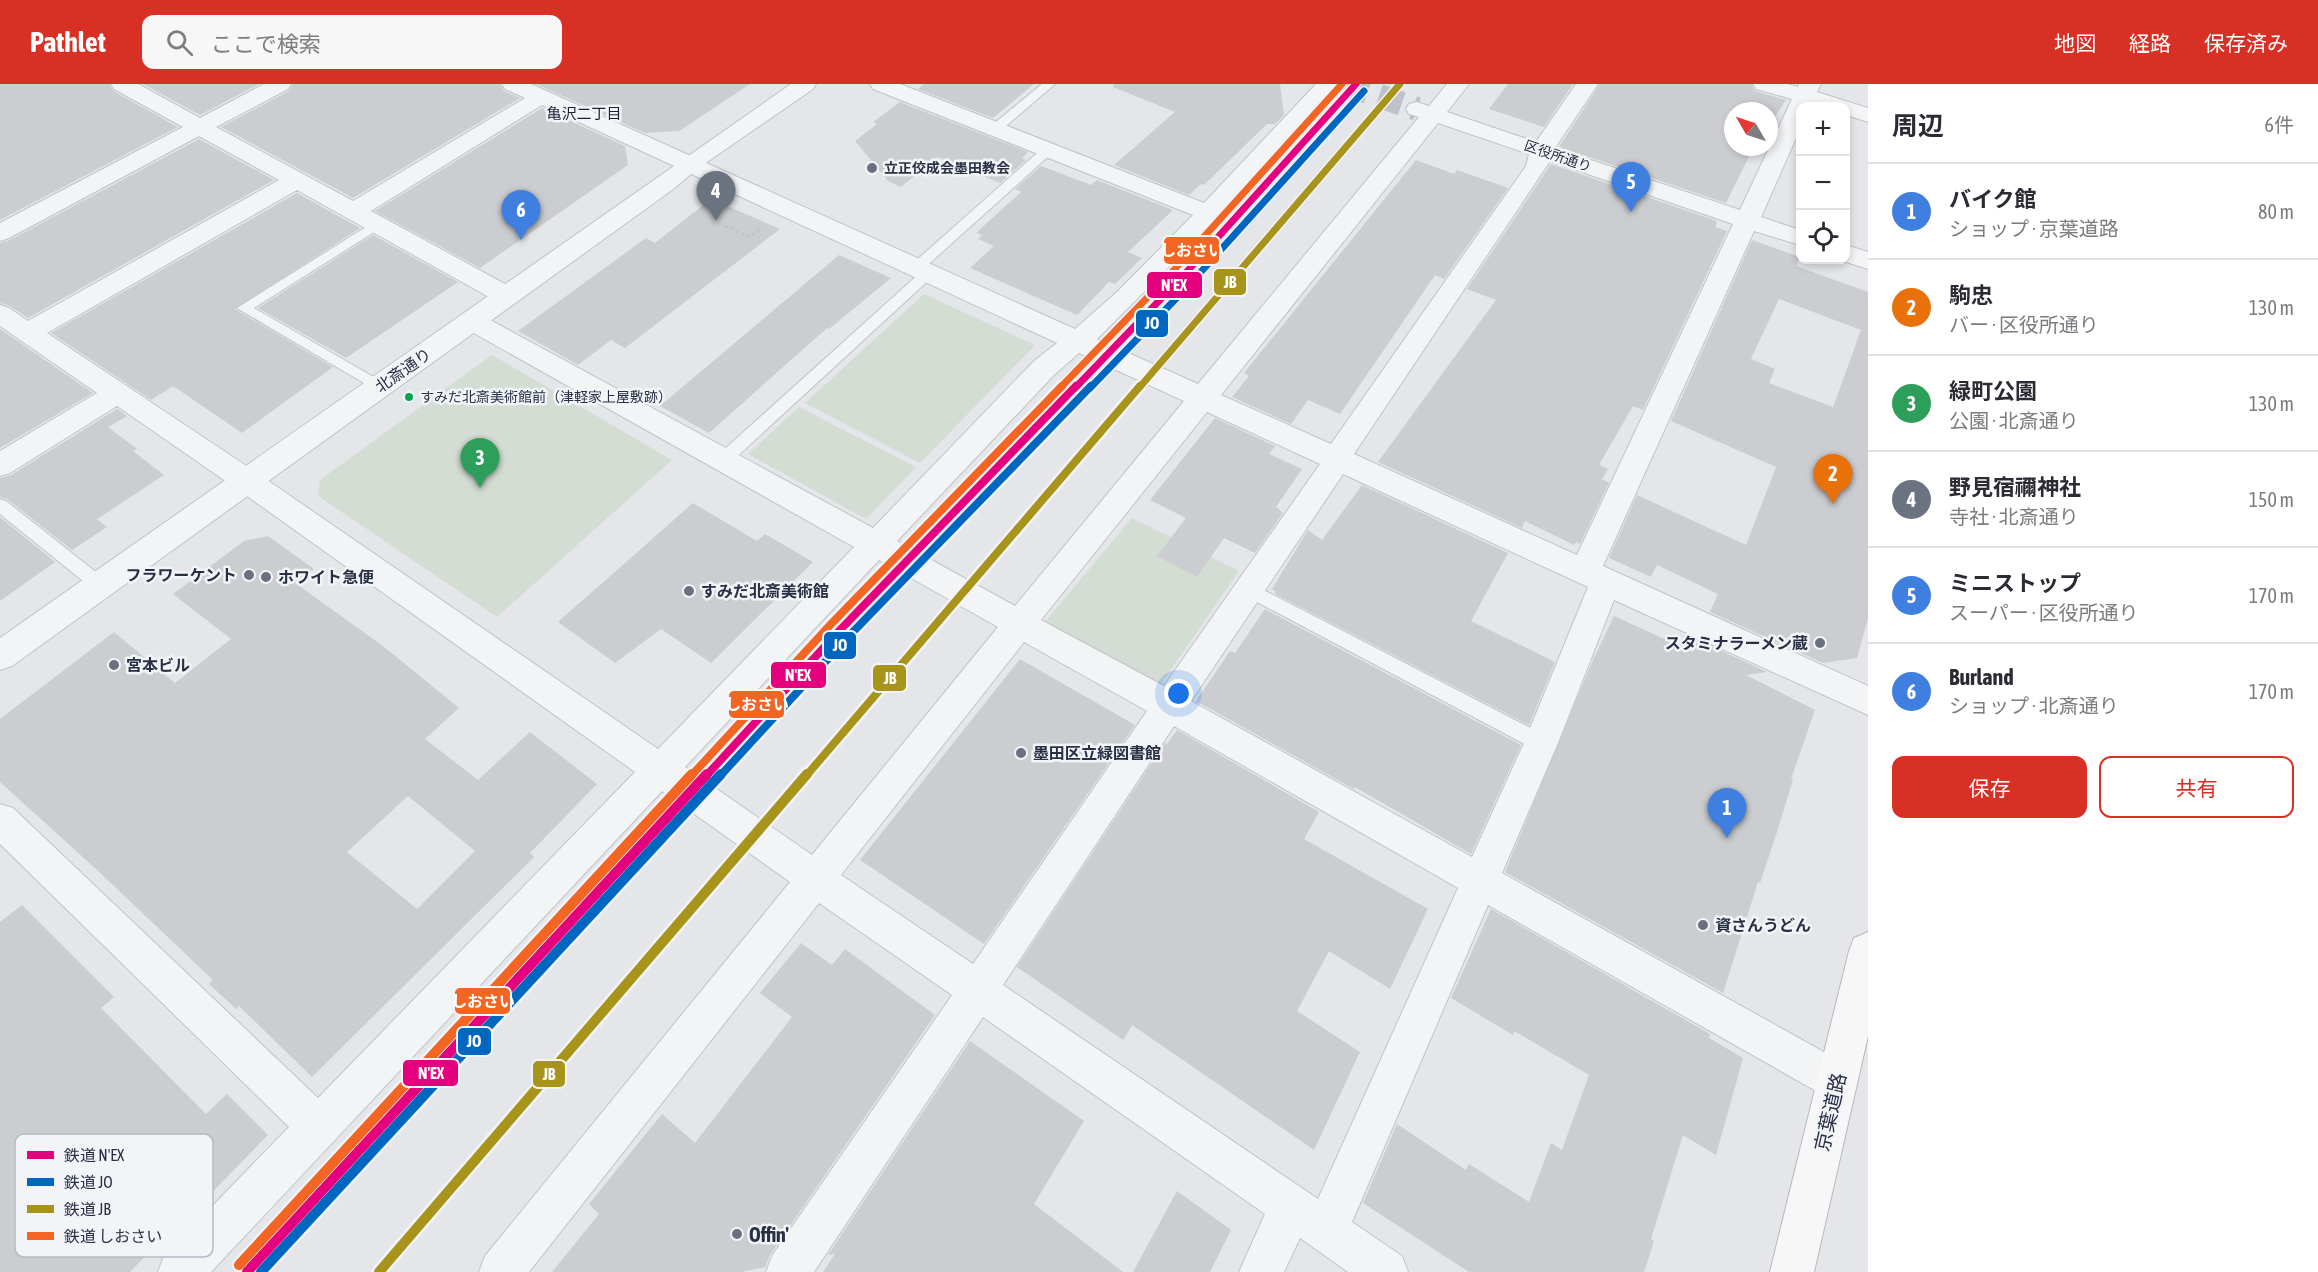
<!DOCTYPE html>
<html lang="ja">
<meta charset="utf-8">
<style>
body{margin:0;font-family:"Asap Condensed","Noto Sans JP",sans-serif;background:#f7f7f7;color:#2b2b33}
.controls{position:absolute;right:18px;top:18px;display:grid;overflow:hidden;border-radius:12px;box-shadow:0 3px 9px #0003}
.controls button{width:54px;height:54px;display:grid;place-items:center;padding:0;border:0;border-bottom:2px solid #e1e1e2;background:#fff;color:#2b2b33;font:30px sans-serif}
.compass{position:absolute;left:1724px;top:18px;width:54px;height:54px;border-radius:50%;background:#fff;box-shadow:0 3px 9px #0003;rotate:309deg}
.you{position:absolute;left:1179px;top:610px;width:21px;height:21px;margin:-15px;border:4px solid #fff;border-radius:50%;background:#1a73e8;box-shadow:0 0 0 9px #1a73e833}
.badge{display:grid;place-items:center;width:39px;height:39px;border-radius:50%;background:#d93025;color:#fff;font-size:20px;font-weight:700}
.pin{position:absolute;translate:-50% -50px;filter:drop-shadow(0 2px 3px #0008)}
.pin::after{content:'';position:absolute;top:32px;width:21px;height:18px;background:inherit;clip-path:polygon(0 0,100% 0,50% 100%)}
.list{margin:0;padding:0;list-style:none}
h2{display:flex;justify-content:space-between;align-items:center;height:78px;margin:0;padding:0 24px;font-size:26px}
h2 small{font-size:20px;font-weight:400;color:#7c7c81}
.list li{display:grid;grid-template-columns:39px 1fr auto;gap:18px;align-items:center;box-sizing:border-box;height:96px;padding:0 24px;border-top:2px solid #e1e1e2}
.list b{display:block;font-size:22px;white-space:nowrap}
.list p{margin:0;font-size:20px;white-space:nowrap;color:#7c7c81}
.list em{font-size:20px;font-style:normal;color:#7c7c81}
.actions{display:flex;gap:12px;padding:18px 24px}
.actions a{flex:1;padding:14px 0;border:2px solid #d93025;border-radius:12px;text-align:center;font-size:21px;color:#d93025}
.actions .main{background:#d93025;color:#fff}
.icon{flex:none;width:33px;height:33px;fill:none;stroke:currentColor;stroke-width:2;stroke-linecap:round;stroke-linejoin:round}
.map{position:relative;flex:none;width:1868px;height:1188px;overflow:hidden}
header{display:flex;align-items:center;gap:36px;box-sizing:border-box;height:84px;padding:0 30px;background:#d93025;color:#fff}
header strong{font-size:28px}
nav{display:flex;gap:33px;margin-inline-start:auto;font-size:21px}
.search{width:420px;height:54px;background:#f7f7f7;display:flex;align-items:center;gap:15px;box-sizing:border-box;padding:0 21px;border-radius:12px;color:#7c7c81;font-size:22px}
main{display:flex}
aside{flex:1;background:#fff}
.map>svg:first-child{display:block}
.green{fill:#d4ddd4}
.building{fill:#cbcdd1;fill-rule:evenodd}
.lines{fill:none;stroke-linecap:round;stroke-linejoin:round}
.minor-tunnel{stroke:#bfc2c8;stroke-width:24;stroke-dasharray:24 12;stroke-linecap:butt}
.service-casing{stroke:#c1c3c7;stroke-width:2}
.minor-casing{stroke:#c1c3c7;stroke-width:2}
.tertiary-casing{stroke:#c1c3c7;stroke-width:2}
.trunk-casing{stroke:#b6b8be;stroke-width:2}
.path{stroke:#c3c4c9;stroke-width:3;stroke-dasharray:3 3;stroke-linecap:butt}
.service{fill:#f3f4f6;fill-rule:evenodd}
.minor{fill:#f3f4f6;fill-rule:evenodd}
.tertiary{fill:#f3f4f6;fill-rule:evenodd}
.trunk{fill:#f7f7f7;fill-rule:evenodd}
.rail-1-far2-casing{stroke:#f2f4f8;stroke-width:10}
.rail-1-far1-casing{stroke:#f2f4f8;stroke-width:13}
.rail-1-casing{stroke:#f2f4f8;stroke-width:15}
.rail-2-far2-casing{stroke:#f2f4f8;stroke-width:10}
.rail-2-far1-casing{stroke:#f2f4f8;stroke-width:13}
.rail-2-casing{stroke:#f2f4f8;stroke-width:15}
.rail-3-far2-casing{stroke:#f2f4f8;stroke-width:10}
.rail-3-far1-casing{stroke:#f2f4f8;stroke-width:13}
.rail-3-casing{stroke:#f2f4f8;stroke-width:15}
.rail-4-far2-casing{stroke:#f2f4f8;stroke-width:10}
.rail-4-far1-casing{stroke:#f2f4f8;stroke-width:13}
.rail-4-casing{stroke:#f2f4f8;stroke-width:15}
.rail-1-far2{stroke:#e5007d;stroke-width:7}
.rail-1-far1{stroke:#e5007d;stroke-width:8}
.rail-1{stroke:#e5007d;stroke-width:10}
.rail-2-far2{stroke:#0067c0;stroke-width:7}
.rail-2-far1{stroke:#0067c0;stroke-width:8}
.rail-2{stroke:#0067c0;stroke-width:10}
.rail-3-far2{stroke:#a9941b;stroke-width:7}
.rail-3-far1{stroke:#a9941b;stroke-width:8}
.rail-3{stroke:#a9941b;stroke-width:10}
.rail-4-far2{stroke:#f26522;stroke-width:7}
.rail-4-far1{stroke:#f26522;stroke-width:8}
.rail-4{stroke:#f26522;stroke-width:10}
.poi-dot{fill:#6a707e;stroke:#f2f4f8;stroke-width:2}
.bus-dot{fill:#00a651;stroke:#f2f4f8;stroke-width:2}
.labels{text-anchor:middle;dominant-baseline:central;stroke-width:5;stroke-linejoin:round;paint-order:stroke}
.far-street-label{font-size:14px;fill:#293044;stroke:#f2f4f8}
.far-poi-label{font-size:14px;font-weight:bold;fill:#293044;stroke:#f2f4f8;text-anchor:start}
.bus-label{font-size:14px;fill:#293044;stroke:#f2f4f8;text-anchor:start}
.far-neighbourhood-label{font-size:15px;fill:#1b2135;stroke:#f2f4f8}
.street-label{font-size:16px;fill:#293044;stroke:#f2f4f8}
.poi-label{font-size:16px;font-weight:bold;fill:#293044;stroke:#f2f4f8;text-anchor:start}
.near-street-label{font-size:20px;fill:#293044;stroke:#f2f4f8}
.near-poi-label{font-size:20px;font-weight:bold;fill:#293044;stroke:#f2f4f8;text-anchor:start}
.key{fill:#f2f4f8;stroke:#b6b9c2;stroke-width:1.5}
.key-label{font-size:16px;fill:#293044}
.line-badge{stroke:#f2f4f8;stroke-width:2}
.badge-label{font-size:16px;text-anchor:middle;font-weight:bold;fill:#fff}
</style>
<header>
<strong>Pathlet</strong>
<div class="search"><svg class="icon" aria-label="search" viewBox="0 0 24 24"><circle cx="10" cy="10" r="6"/><path d="M15 15l6 6"/></svg>ここで検索</div>
<nav><a>地図</a><a>経路</a><a>保存済み</a></nav>
</header>
<main>
<div class="map">
<svg width="1868" height="1188" viewBox="0 0 1868 1188">
<rect width="100%" height="100%" fill="#e4e6e9"/>
<g class="green">
<polygon points="924,210 1035,261 920,379 805,319"/>
<polygon points="492,271 672,376 497,533 318,412 320,396"/>
<polygon points="799,323 916,383 866,435 748,370"/>
<polygon points="1132,434 1239,487 1161,600 1045,538"/>
</g>
<g class="building">
<polygon points="0,0 109,0 113,7 178,43 0,136"/>
<polygon points="143,0 259,0 200,31"/>
<polygon points="293,0 500,0 504,7 520,14 353,114 221,43 289,7"/>
<polygon points="536,0 750,0 679,47 645,49"/>
<polygon points="924,0 1034,0 993,34 918,5"/>
<polygon points="1114,0 1280,0 1284,31 1275,40 1267,40 1204,101 1201,100 1189,111 1114,81 1175,28 1113,3"/>
<polygon points="1508,0 1573,0 1544,43 1489,25"/>
<polygon points="1600,0 1751,0 1755,7 1786,16 1769,41 1769,27 1733,27 1733,63 1754,63 1726,119 1559,63"/>
<polygon points="900,18 1028,68 1022,74 1026,76 1000,99 938,73 901,103 888,97 855,57 877,40 873,38"/>
<polygon points="542,24 625,62 628,81 480,184 375,127"/>
<polygon points="199,55 274,96 28,234 10,222 0,219 0,159 10,156"/>
<polygon points="1416,76 1454,90 1457,86 1508,104 1444,195 1435,191 1340,330 1308,316 1291,340 1232,313 1249,292 1244,289"/>
<polygon points="1551,80 1717,137 1715,143 1727,147 1643,326 1633,322 1599,381 1608,385 1602,395 1609,399 1580,460 1576,458 1574,461 1525,437 1522,444 1378,378 1496,216 1467,205"/>
<polygon points="1041,82 1091,101 1097,96 1173,126 1128,168 1142,174 1115,200 1109,198 1077,231 970,184 994,162 978,155 982,151 976,149 1021,108 1015,105"/>
<polygon points="297,109 360,144 235,225 333,283 242,349 173,302 151,316 51,249"/>
<polygon points="711,115 780,145 625,264 611,256 578,281 518,247 646,154 655,159"/>
<polygon points="373,151 458,198 346,274 258,224"/>
<path d="M1752,156l48,17 -4,9 72,26v326l-11,40 -34,5 -113,-51 8,-18 -61,-29 -6,12 -42,-19 28,-63 109,50 30,-78 -105,-46zM1779,215l82,31 -28,77 -64,-24 6,-14 -24,-10z"/>
<polygon points="839,171 891,194 829,245 827,244 709,349 660,322"/>
<polygon points="0,245 93,309 0,364"/>
<polygon points="117,325 127,332 108,343 137,365 133,367 164,391 97,435 107,443 72,466 7,415 0,413 0,394 11,391"/>
<polygon points="1215,334 1275,362 1269,370 1302,385 1276,423 1283,429 1255,469 1224,454 1197,493 1157,472 1186,434 1150,416"/>
<polygon points="1362,401 1508,469 1471,537 1555,578 1529,641 1275,510 1276,508 1272,505 1308,446 1322,456"/>
<polygon points="693,419 757,457 765,450 813,478 711,579 661,545 615,579 558,538"/>
<polygon points="0,433 55,478 0,517"/>
<path d="M268,452l46,33 -19,14 88,63 76,62 -34,31 53,41 52,-48 67,52 -67,69 4,4 -222,220 -73,-71 -3,3 -27,-25 4,-4 -117,-111 -96,-87v-63l114,-87 61,51 56,-44 -58,-45 71,-53zM408,712l67,55 -58,58 -70,-57z"/>
<polygon points="1265,525 1521,661 1471,770 1355,703 1354,705 1196,617 1230,567 1235,569"/>
<polygon points="1614,532 1693,568 1698,556 1767,588 1746,591 1815,626 1791,695 1793,696 1776,751 1760,799 1758,798 1723,909 1505,788 1592,578"/>
<polygon points="1020,575 1135,641 984,860 860,776"/>
<polygon points="1177,646 1319,728 1304,755 1428,825 1390,905 1329,867 1297,927 1360,968 1314,1066 1132,941 1123,956 1017,883 1165,659 1167,660"/>
<polygon points="22,821 114,913 101,924 206,1030 227,1010 268,1051 192,1129 189,1126 130,1188 0,1188 0,838"/>
<polygon points="1491,825 1710,950 1709,954 1743,974 1716,1071 1683,1051 1651,1155 1654,1157 1644,1188 1469,1188 1363,1119 1397,1040 1466,1086 1469,1080 1529,1118 1551,1059 1562,1066 1589,991 1514,947 1513,951 1451,914"/>
<polygon points="801,859 832,881 845,865 935,931 770,1171 765,1183 741,1188 552,1188 599,1130 589,1120 662,1030 695,1059 792,933 760,909"/>
<polygon points="970,957 1084,1037 1034,1120 1123,1188 823,1188 835,1170 828,1171"/>
<polygon points="1177,1107 1231,1146 1210,1188 1133,1188"/>
</g>
<g class="lines">
<polyline class="minor-tunnel" points="1345,0 1417,25"/>
<defs>
<g id="service">
<polygon points="1042,0 1055,0 999,48 991,48 991,42"/>
<polygon points="1048,62 1052,63 1054,66 1052,69 920,188 910,188 908,185 910,182 1044,63"/>
<polygon points="377,136 384,140 382,143 254,224 384,299 386,303 384,307 379,308 237,224"/>
<polygon points="927,186 932,187 934,190 932,193 729,380 717,380 715,376 717,372 922,187"/>
<polygon points="0,415 6,417 106,496 108,501 106,506 100,508 94,506 0,430"/>
<polygon points="1248,498 1548,653 1550,659 1548,665 1541,667 1534,665 1242,510 1239,505 1242,500"/>
</g>
<g id="minor">
<path d="M111,0h27l62,34 64,-34h27l-3,5 -72,38 137,74 172,-103 -20,-9 -3,-5h29l544,245 43,-38 75,-76 -320,-126 -3,-5h30l304,119 112,-119h23l-145,158 -97,97 101,45 221,-267 -10,-3 -3,-5 3,-5 8,-2 12,4 18,-22h22l-22,28 89,30 40,-58h22l-43,64 185,62 52,-111 -36,-10 -3,-5h34l11,3 1,-3h22l-4,8 51,16v14l-22,-7v-9l-35,-2 -1,2h-10v23l-39,88 39,13v15l-46,-14 -151,335 265,120v29l-254,-115 -56,143 -56,130 349,194 6,14 -6,14 -14,6 -14,-6 -335,-190 -136,317 50,34 6,16h-60l-48,-34 -16,34h-45l26,-58 -282,-197 -169,255h-48l6,-16 180,-261 -133,-92 -290,369h-50l6,-16 305,-374 -128,-91 -451,481h-53l6,-16 125,-129 -289,-283v-40l13,4 305,290 317,-326 -398,-283 -120,-83 -107,67 -10,3v-25l97,-58 -97,-67v-21l9,3 19,13 251,-141 -80,-44 -190,102 -9,3v-18l183,-96 -69,-38zM542,21l515,238 -23,18 -161,167 -392,-213 -9,-3 -9,3 -4,6 4,6 391,220 -196,202 -401,-276 -210,-140 250,-143 201,112 9,2 9,-2 4,-6 -4,-6 -145,-79zM1438,39l91,31 -3,12 -195,278 -110,-49zM1550,77l183,63 -156,331 -223,-101zM1079,269l105,48 -169,205 -118,-65 157,-166zM1207,328l113,52 -156,222 -123,-66zM1343,390l245,113 -64,156 -52,114 -281,-156zM879,476l119,67 -186,228 -127,-88zM1024,558l123,69 -174,253 -132,-89zM1174,642l284,162 -140,311 -315,-214z"/>
<polygon points="1846,161 1868,168 1868,185 1840,176 1846,176"/>
</g>
<polygon id="tertiary" points="791,0 816,0 813,5 697,85 672,106 12,582 0,586 0,554"/>
<polygon id="trunk" points="1868,848 1868,952 1814,1188 1770,1188 1849,867 1854,854"/>
</defs>
<use href="#service" class="service-casing"/>
<use href="#minor" class="minor-casing"/>
<use href="#tertiary" class="tertiary-casing"/>
<use href="#trunk" class="trunk-casing"/>
<polyline class="path" points="725,142 750,153 760,145"/>
<use href="#service" class="service"/>
<use href="#minor" class="minor"/>
<use href="#tertiary" class="tertiary"/>
<use href="#trunk" class="trunk"/>
<defs>
<polyline id="rail-1-far2" points="1075,304 1182,193 1356,0"/>
<polyline id="rail-1-far1" points="706,692 840,546 1076,302"/>
<polyline id="rail-1" points="247,1188 707,690"/>
<polyline id="rail-2-far2" points="1090,304 1190,200 1364,7"/>
<polyline id="rail-2-far1" points="720,692 848,553 1091,302"/>
<polyline id="rail-2" points="261,1188 721,690"/>
<polyline id="rail-3-far2" points="1139,304 1400,0"/>
<polyline id="rail-3-far1" points="806,692 1140,302"/>
<polyline id="rail-3" points="379,1188 807,690"/>
<polyline id="rail-4-far2" points="1060,304 1174,186 1342,0"/>
<polyline id="rail-4-far1" points="691,692 832,539 1062,302"/>
<polyline id="rail-4" points="239,1181 692,690"/>
</defs>
<use href="#rail-1-far2" class="rail-1-far2-casing"/>
<use href="#rail-1-far1" class="rail-1-far1-casing"/>
<use href="#rail-1" class="rail-1-casing"/>
<use href="#rail-2-far2" class="rail-2-far2-casing"/>
<use href="#rail-2-far1" class="rail-2-far1-casing"/>
<use href="#rail-2" class="rail-2-casing"/>
<use href="#rail-3-far2" class="rail-3-far2-casing"/>
<use href="#rail-3-far1" class="rail-3-far1-casing"/>
<use href="#rail-3" class="rail-3-casing"/>
<use href="#rail-4-far2" class="rail-4-far2-casing"/>
<use href="#rail-4-far1" class="rail-4-far1-casing"/>
<use href="#rail-4" class="rail-4-casing"/>
<use href="#rail-1-far2" class="rail-1-far2"/>
<use href="#rail-1-far1" class="rail-1-far1"/>
<use href="#rail-1" class="rail-1"/>
<use href="#rail-2-far2" class="rail-2-far2"/>
<use href="#rail-2-far1" class="rail-2-far1"/>
<use href="#rail-2" class="rail-2"/>
<use href="#rail-3-far2" class="rail-3-far2"/>
<use href="#rail-3-far1" class="rail-3-far1"/>
<use href="#rail-3" class="rail-3"/>
<use href="#rail-4-far2" class="rail-4-far2"/>
<use href="#rail-4-far1" class="rail-4-far1"/>
<use href="#rail-4" class="rail-4"/>
</g>
<g class="poi-dot">
<circle cx="872" cy="84" r="6"/>
<circle cx="249" cy="491" r="6"/>
<circle cx="266" cy="493" r="6"/>
<circle cx="689" cy="507" r="6"/>
<circle cx="1820" cy="559" r="6"/>
<circle cx="114" cy="581" r="6"/>
<circle cx="1021" cy="669" r="6"/>
<circle cx="1703" cy="841" r="6"/>
<circle cx="737" cy="1150" r="6"/>
</g>
<circle class="bus-dot" cx="409" cy="313" r="5"/>
<g class="labels">
<g class="far-street-label">
<text transform="translate(1558 72) rotate(19)">区役所通り</text>
</g>
<g class="far-poi-label">
<text x="884" y="84">立正佼成会墨田教会</text>
</g>
<g class="bus-label">
<text x="420" y="313">すみだ北斎美術館前（津軽家上屋敷跡）</text>
</g>
<g class="far-neighbourhood-label">
<text x="584" y="29">亀沢二丁目</text>
</g>
<g class="street-label">
<text transform="translate(403 286) rotate(-35)">北斎通り</text>
</g>
<g class="poi-label">
<text x="237" y="491" text-anchor="end">フラワーケント</text>
<text x="278" y="493">ホワイト急便</text>
<text x="701" y="507">すみだ北斎美術館</text>
<text x="1808" y="559" text-anchor="end">スタミナラーメン蔵</text>
<text x="126" y="581">宮本ビル</text>
<text x="1033" y="669">墨田区立緑図書館</text>
<text x="1715" y="841">資さんうどん</text>
</g>
<g class="near-street-label">
<text transform="translate(1830 1028) rotate(-77)">京葉道路</text>
</g>
<g class="near-poi-label">
<text x="749" y="1150">Offin'</text>
</g>
</g>
<rect x="15" y="1050" width="198" height="123" rx="9" class="key"/>
<rect x="27" y="1067" width="27" height="8" fill="#e5007d"/>
<rect x="27" y="1094" width="27" height="8" fill="#0067c0"/>
<rect x="27" y="1121" width="27" height="8" fill="#a9941b"/>
<rect x="27" y="1148" width="27" height="8" fill="#f26522"/>
<g class="key-label">
<text x="64" y="1077">鉄道 N'EX</text>
<text x="64" y="1104">鉄道 JO</text>
<text x="64" y="1131">鉄道 JB</text>
<text x="64" y="1158">鉄道 しおさい</text>
</g>
<g class="line-badge">
<rect x="1163" y="152" width="57" height="29" rx="6" fill="#f26522"/>
<rect x="1213" y="184" width="34" height="28" rx="6" fill="#a9941b"/>
<rect x="1146" y="187" width="57" height="28" rx="6" fill="#e5007d"/>
<rect x="1135" y="225" width="34" height="29" rx="6" fill="#0067c0"/>
<rect x="823" y="547" width="34" height="29" rx="6" fill="#0067c0"/>
<rect x="770" y="577" width="57" height="28" rx="6" fill="#e5007d"/>
<rect x="872" y="580" width="35" height="28" rx="6" fill="#a9941b"/>
<rect x="728" y="606" width="57" height="29" rx="6" fill="#f26522"/>
<rect x="454" y="903" width="57" height="28" rx="6" fill="#f26522"/>
<rect x="457" y="943" width="35" height="29" rx="6" fill="#0067c0"/>
<rect x="402" y="975" width="57" height="28" rx="6" fill="#e5007d"/>
<rect x="532" y="976" width="34" height="28" rx="6" fill="#a9941b"/>
</g>
<g class="badge-label">
<text x="1192" y="172">しおさい</text>
<text x="1230" y="204">JB</text>
<text x="1174" y="207">N'EX</text>
<text x="1152" y="245">JO</text>
<text x="840" y="567">JO</text>
<text x="798" y="597">N'EX</text>
<text x="890" y="600">JB</text>
<text x="757" y="626">しおさい</text>
<text x="483" y="923">しおさい</text>
<text x="474" y="963">JO</text>
<text x="431" y="995">N'EX</text>
<text x="549" y="996">JB</text>
</g>
</svg>
<div class="controls">
<button>+</button>
<button>−</button>
<button><svg class="icon" aria-label="locate" viewBox="0 0 24 24"><circle cx="12" cy="12" r="6"/><path d="M12 2v4M12 18v4M2 12h4M18 12h4"/></svg></button>
</div>
<svg class="compass" viewBox="-18 -18 36 36"><path d="M0-13l5 13h-10z" fill="#e53935"/><path d="M0 13l5-13h-10z" fill="#7c7c81"/></svg>
<div class="you"></div>
<div class="pin badge" style="left:1727px;top:754px;background:#3f7fe0">1</div>
<div class="pin badge" style="left:1833px;top:420px;background:#e8710a">2</div>
<div class="pin badge" style="left:480px;top:404px;background:#2e9e5b">3</div>
<div class="pin badge" style="left:716px;top:137px;background:#6b7280">4</div>
<div class="pin badge" style="left:1631px;top:128px;background:#3f7fe0">5</div>
<div class="pin badge" style="left:521px;top:156px;background:#3f7fe0">6</div>
</div>
<aside>
<h2>周辺<small>6件</small></h2>
<ul class="list">
<li><span class="badge" style="background:#3f7fe0">1</span><div><b>バイク館</b><p>ショップ · 京葉道路</p></div><em>80 m</em></li>
<li><span class="badge" style="background:#e8710a">2</span><div><b>駒忠</b><p>バー · 区役所通り</p></div><em>130 m</em></li>
<li><span class="badge" style="background:#2e9e5b">3</span><div><b>緑町公園</b><p>公園 · 北斎通り</p></div><em>130 m</em></li>
<li><span class="badge" style="background:#6b7280">4</span><div><b>野見宿禰神社</b><p>寺社 · 北斎通り</p></div><em>150 m</em></li>
<li><span class="badge" style="background:#3f7fe0">5</span><div><b>ミニストップ</b><p>スーパー · 区役所通り</p></div><em>170 m</em></li>
<li><span class="badge" style="background:#3f7fe0">6</span><div><b>Burland</b><p>ショップ · 北斎通り</p></div><em>170 m</em></li>
</ul>
<div class="actions"><a class="main">保存</a><a>共有</a></div>
</aside>
</main>
